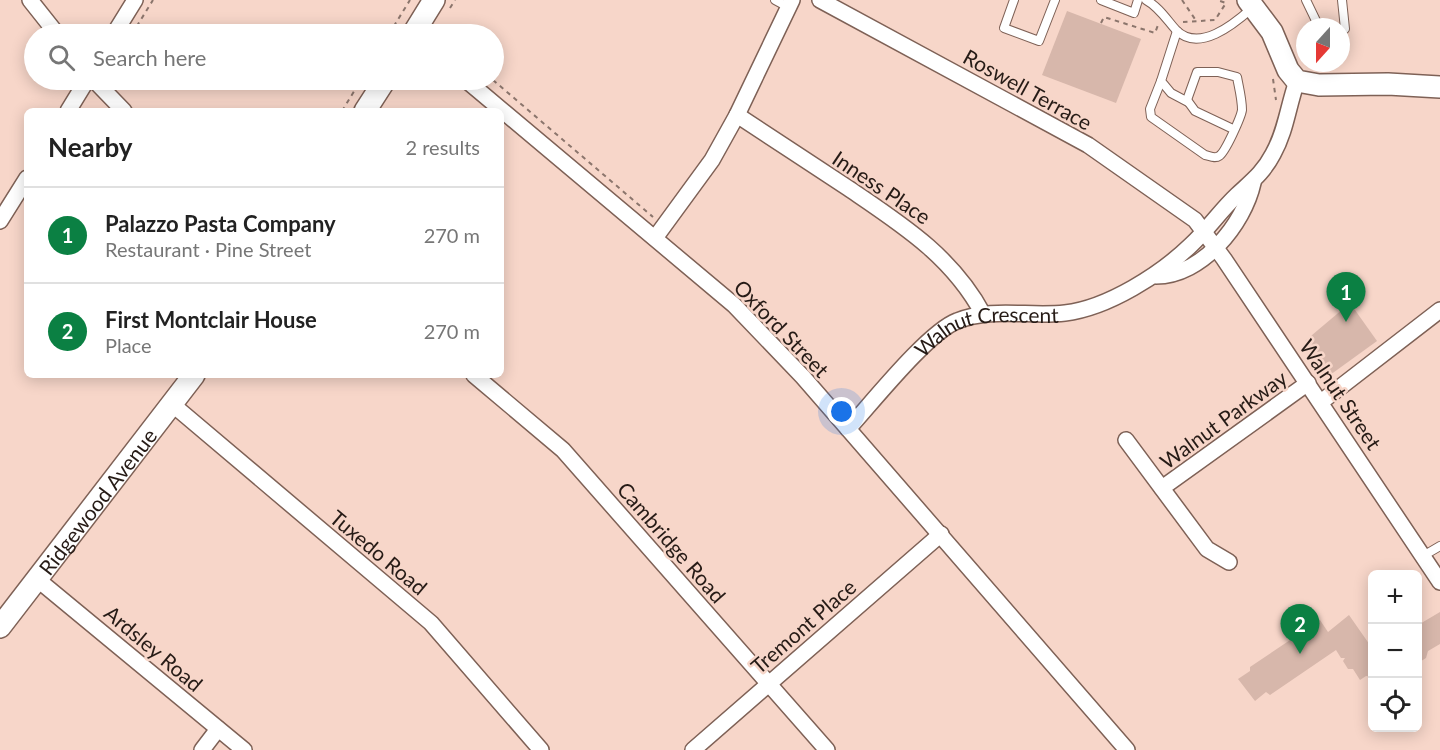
<!DOCTYPE html>
<meta charset="utf-8">
<style>
body{margin:0;font-family:Lato,sans-serif;background:#f2f2f2;color:#222}
.controls{position:absolute;right:18px;bottom:18px;display:grid;overflow:hidden;border-radius:9px;box-shadow:0 3px 15px #0003}
.controls button{width:54px;height:54px;display:grid;place-items:center;padding:0;border:0;border-bottom:2px solid #e0e0e0;background:#fff;color:#222;font:30px sans-serif}
.compass{position:absolute;left:1296px;top:18px;width:54px;height:54px;border-radius:50%;background:#fff;box-shadow:0 3px 15px #0003;rotate:201deg}
.you{position:absolute;left:842px;top:412px;width:21px;height:21px;margin:-15px;border:4px solid #fff;border-radius:50%;background:#1a73e8;box-shadow:0 0 0 9px #1a73e833}
.badge{display:grid;place-items:center;width:39px;height:39px;border-radius:50%;background:#0b8043;color:#fff;font-size:20px;font-weight:700}
.pin{position:absolute;translate:-50% -50px;filter:drop-shadow(0 2px 3px #0008)}
.pin::after{content:'';position:absolute;top:32px;width:21px;height:18px;background:inherit;clip-path:polygon(0 0,100% 0,50% 100%)}
.list{margin:0;padding:0;list-style:none}
h2{display:flex;justify-content:space-between;align-items:center;height:78px;margin:0;padding:0 24px;font-size:26px}
h2 small{font-size:20px;font-weight:400;color:#767676}
.list li{display:grid;grid-template-columns:39px 1fr auto;gap:18px;align-items:center;box-sizing:border-box;height:96px;padding:0 24px;border-top:2px solid #e0e0e0}
.list b{display:block;font-size:22px;white-space:nowrap}
.list p{margin:0;font-size:20px;white-space:nowrap;color:#767676}
.list em{font-size:20px;font-style:normal;color:#767676}
.icon{flex:none;width:33px;height:33px;fill:none;stroke:currentColor;stroke-width:2;stroke-linecap:round;stroke-linejoin:round}
.map{position:relative;flex:none;width:1440px;height:750px;overflow:hidden}
.search{position:absolute;background:#fff;box-shadow:0 3px 15px #0003;left:24px;top:24px;width:480px;height:66px;display:flex;align-items:center;gap:15px;box-sizing:border-box;padding:0 21px;border-radius:33px;color:#767676;font-size:22px}
.panel{position:absolute;background:#fff;box-shadow:0 3px 15px #0003;left:24px;top:108px;width:480px;height:270px;border-radius:9px}
.map>svg:first-child{display:block}
.building{fill:#d7b7ab}
.lines{fill:none;stroke-linecap:round;stroke-linejoin:round}
.lane-casing{stroke:#7e6156;stroke-width:10}
.street-casing{stroke:#7e6156;stroke-width:18}
.secondary-casing{stroke:#7e6156;stroke-width:24}
.path{stroke:#8b756c;stroke-width:2;stroke-dasharray:4.5 4.5;stroke-linecap:butt}
.lane{stroke:#fff;stroke-width:8}
.street{stroke:#fff;stroke-width:15}
.secondary{stroke:#fff;stroke-width:21}
.labels{text-anchor:middle;dominant-baseline:central;stroke-width:5;stroke-linejoin:round;paint-order:stroke}
.street-label{font-size:21px;fill:#261b16;stroke:#f7d6c9}
</style>
<div class="map">
<svg width="1440" height="750" viewBox="0 0 1440 750">
<rect width="100%" height="100%" fill="#f7d6c9"/>
<g class="building">
<polygon points="1067,11 1141,39 1116,103 1042,75"/>
<polygon points="1350,303 1377,341 1330,375 1305,341"/>
<polygon points="1440,612 1440,644 1428,651 1426,658 1418,663 1418,625"/>
<polygon points="1349,615 1372,648 1372,677 1366,676 1360,680 1353,669 1348,669 1343,661 1345,658 1341,658 1336,650 1270,695 1266,692 1255,701 1238,679 1250,671 1250,667 1320,620 1328,632"/>
</g>
<g class="lines">
<defs>
<g id="lane">
<polyline points="775,0 788,7"/>
<polyline points="1014,0 1004,28 1039,41 1055,0"/>
<polyline points="1101,0 1134,13 1138,0"/>
<path d="M1146,0c13,7 21,20 30,30 23,23 58,-6 75,-21"/>
<polyline points="1306,0 1319,27"/>
<polyline points="1177,31 1161,81 1171,93 1188,102"/>
<polyline points="1341,32 1345,29 1342,0"/>
<path d="M1161,81l-11,28 1,8 54,38c5,1 10,4 14,1 6,-3 22,-39 23,-46 0,-11 -3,-22 -5,-33l-19,-5h-21l-10,28 8,11 38,18"/>
<polyline points="1423,556 1440,546"/>
</g>
<g id="street">
<polyline points="30,0 57,34"/>
<polyline points="820,0 1088,145 1195,220 1224,259 1440,582"/>
<polyline points="114,34 135,0"/>
<polyline points="94,80 124,111"/>
<polyline points="466,80 734,305 803,377 1127,750"/>
<polyline points="68,111 87,80"/>
<path d="M737,115c37,24 74,49 111,73 53,36 104,68 135,126"/>
<polyline points="0,221 27,178"/>
<polyline points="655,238 712,160 737,115 792,0"/>
<path d="M1156,276c46,0 88,-52 97,-93"/>
<polyline points="474,375 563,450 827,750"/>
<polyline points="1321,402 1440,310"/>
<polyline points="172,404 431,623 541,750"/>
<path id="s1" d="M848,429c23,-25 80,-97 109,-108 34,-14 72,-4 108,-8 43,-5 96,-39 126,-68 17,-16 30,-35 46,-50 15,-14 26,-22 36,-41 13,-23 15,-48 24,-73"/>
<polyline points="1126,440 1207,549 1229,562"/>
<polyline points="1162,488 1308,383"/>
<polyline points="37,579 244,750"/>
<polyline points="202,750 218,729"/>
<polyline points="693,750 941,534"/>
</g>
<g id="secondary">
<polyline points="1248,0 1272,32 1288,70 1297,81 1319,85 1388,84 1440,87"/>
<polyline points="413,34 434,0"/>
<polyline points="365,111 385,80"/>
<path id="s2" d="M0,627l194,-252"/>
</g>
</defs>
<use href="#lane" class="lane-casing"/>
<use href="#street" class="street-casing"/>
<use href="#secondary" class="secondary-casing"/>
<g class="path">
<polyline points="1182,0 1197,22"/>
<polyline points="450,8 455,0"/>
<polyline points="1183,22 1215,20 1226,3 1217,0"/>
<polyline points="1101,23 1104,17 1155,33 1158,25"/>
<polyline points="132,34 153,0"/>
<polyline points="389,34 410,0"/>
<polyline points="1273,79 1276,100"/>
<polyline points="493,80 653,217"/>
<polyline points="342,111 361,80"/>
</g>
<use href="#lane" class="lane"/>
<use href="#street" class="street"/>
<use href="#secondary" class="secondary"/>
</g>
<g class="labels">
<g class="street-label">
<text transform="translate(1028 89) rotate(29)">Roswell Terrace</text>
<text transform="translate(882 187) rotate(34)">Inness Place</text>
<text transform="translate(782 328) rotate(46)">Oxford Street</text>
<text stroke="none"><textPath href="#s1" startOffset="180">Walnut Crescent</textPath></text>
<text transform="translate(1341 394) rotate(56)">Walnut Street</text>
<text transform="translate(1223 419) rotate(-36)">Walnut Parkway</text>
<text stroke="none"><textPath href="#s2" startOffset="159">Ridgewood Avenue</textPath></text>
<text transform="translate(672 542) rotate(49)">Cambridge Road</text>
<text transform="translate(379 552) rotate(40)">Tuxedo Road</text>
<text transform="translate(803 626) rotate(-41)">Tremont Place</text>
<text transform="translate(154 648) rotate(40)">Ardsley Road</text>
</g>
</g>
</svg>
<div class="controls">
<button>+</button>
<button>−</button>
<button><svg class="icon" aria-label="locate" viewBox="0 0 24 24"><circle cx="12" cy="12" r="6"/><path d="M12 2v4M12 18v4M2 12h4M18 12h4"/></svg></button>
</div>
<svg class="compass" viewBox="-18 -18 36 36"><path d="M0-13l5 13h-10z" fill="#e53935"/><path d="M0 13l5-13h-10z" fill="#767676"/></svg>
<div class="you"></div>
<div class="pin badge" style="left:1346px;top:322px">1</div>
<div class="pin badge" style="left:1300px;top:654px">2</div>
<div class="search"><svg class="icon" aria-label="search" viewBox="0 0 24 24"><circle cx="10" cy="10" r="6"/><path d="M15 15l6 6"/></svg>Search here</div>
<section class="panel">
<h2>Nearby<small>2 results</small></h2>
<ul class="list">
<li><span class="badge">1</span><div><b>Palazzo Pasta Company</b><p>Restaurant · Pine Street</p></div><em>270 m</em></li>
<li><span class="badge">2</span><div><b>First Montclair House</b><p>Place</p></div><em>270 m</em></li>
</ul>
</section>
</div>
